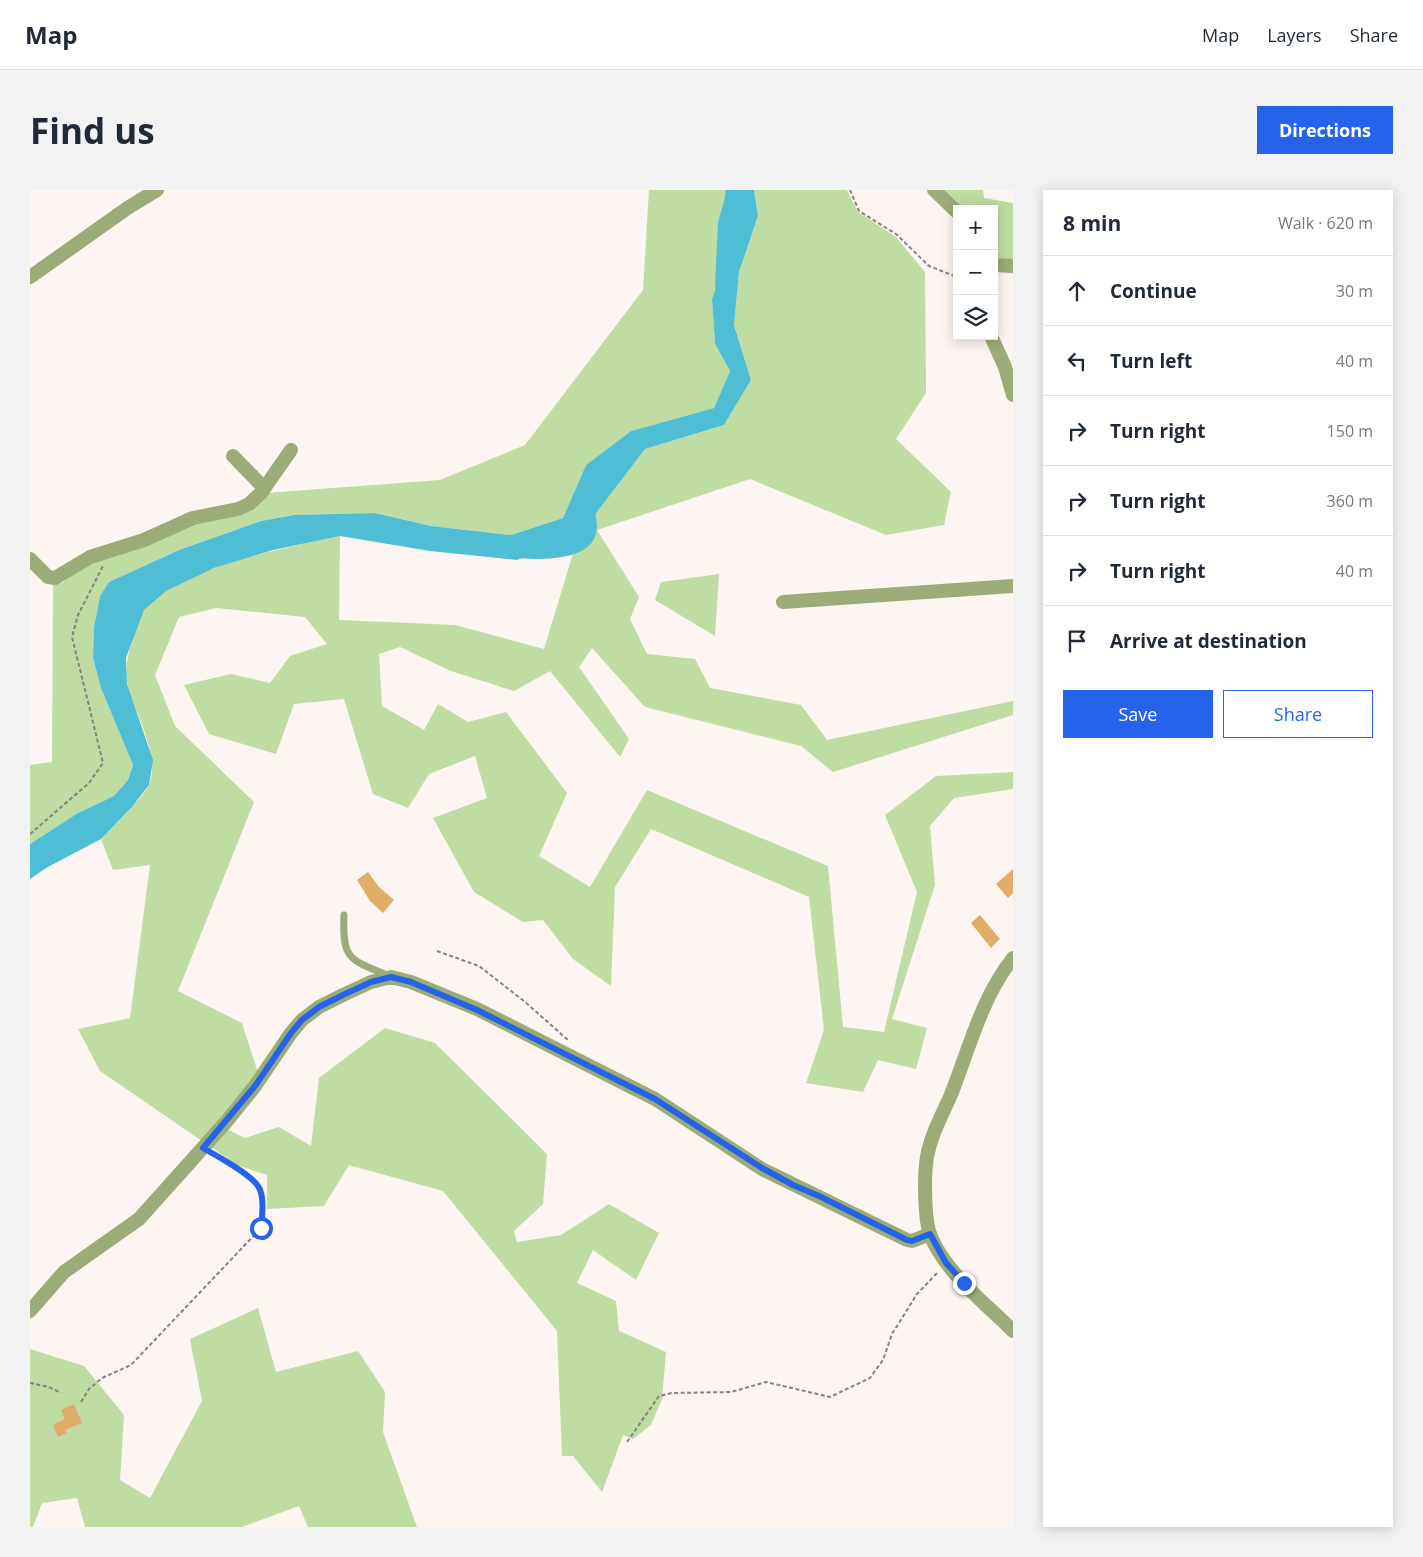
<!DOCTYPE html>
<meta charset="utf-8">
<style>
body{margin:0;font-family:"Open Sans",sans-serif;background:#f2f2f3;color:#1f2937}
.controls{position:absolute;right:15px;top:15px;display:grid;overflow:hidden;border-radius:0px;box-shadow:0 2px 12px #0003}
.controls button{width:45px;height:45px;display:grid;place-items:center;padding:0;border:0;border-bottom:1px solid #e0e1e3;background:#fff;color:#1f2937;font:25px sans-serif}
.stop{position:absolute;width:15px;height:15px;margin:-11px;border:4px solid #2563eb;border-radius:50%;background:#fff}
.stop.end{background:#2563eb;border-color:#fff;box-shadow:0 1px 5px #0008}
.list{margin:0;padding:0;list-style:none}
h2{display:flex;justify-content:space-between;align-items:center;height:65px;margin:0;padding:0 20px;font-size:21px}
h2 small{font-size:16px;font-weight:400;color:#747a83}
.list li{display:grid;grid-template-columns:32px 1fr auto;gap:15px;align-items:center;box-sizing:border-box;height:70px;padding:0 20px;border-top:1px solid #e0e1e3}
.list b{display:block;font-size:19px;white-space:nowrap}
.list em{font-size:16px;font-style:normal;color:#747a83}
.actions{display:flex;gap:10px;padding:15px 20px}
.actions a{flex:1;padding:11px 0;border:1px solid #2563eb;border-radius:0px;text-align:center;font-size:18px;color:#2563eb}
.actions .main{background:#2563eb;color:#fff}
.icon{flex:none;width:28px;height:28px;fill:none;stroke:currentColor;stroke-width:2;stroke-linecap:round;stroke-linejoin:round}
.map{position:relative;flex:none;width:983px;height:1337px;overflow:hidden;border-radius:0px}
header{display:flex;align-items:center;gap:30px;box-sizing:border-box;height:70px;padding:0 25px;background:#fff;border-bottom:1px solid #e0e1e3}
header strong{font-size:24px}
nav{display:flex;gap:28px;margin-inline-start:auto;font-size:18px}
.intro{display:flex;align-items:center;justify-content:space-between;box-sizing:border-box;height:120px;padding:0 30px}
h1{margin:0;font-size:35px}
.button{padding:12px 22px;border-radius:0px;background:#2563eb;color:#fff;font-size:18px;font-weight:700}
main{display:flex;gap:30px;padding:0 30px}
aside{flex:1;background:#fff;border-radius:0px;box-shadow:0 2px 12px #0003}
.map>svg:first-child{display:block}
.green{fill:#bfdca2}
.water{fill:#4fbed4}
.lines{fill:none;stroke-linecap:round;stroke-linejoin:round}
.river{stroke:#4fbed4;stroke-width:20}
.building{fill:#dfad68}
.path{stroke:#878280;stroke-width:2;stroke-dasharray:4 2.5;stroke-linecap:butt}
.service{stroke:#9cac78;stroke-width:7}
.minor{stroke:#9cac78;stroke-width:14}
.route{stroke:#2563eb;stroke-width:6}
</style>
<header>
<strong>Map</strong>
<nav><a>Map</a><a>Layers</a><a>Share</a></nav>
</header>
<div class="intro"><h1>Find us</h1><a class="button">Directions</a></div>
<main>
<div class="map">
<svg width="983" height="1337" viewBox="0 0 983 1337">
<rect width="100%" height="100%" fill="#fdf5f2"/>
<g class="green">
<polygon points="619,0 700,0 698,64 682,109 685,154 700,181 684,218 601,241 556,275 533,328 481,345 401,336 345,323 264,325 231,331 149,360 79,392 70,406 64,437 63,468 71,498 103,575 98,590 84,606 48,623 0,654 0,575 22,572 23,392 32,393 57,371 236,303 410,290 495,255 613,100"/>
<path d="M724,0h93l11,22 38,25 29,35 1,121 -30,46 55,53 -7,33 -58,10 -136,-56 -153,51 42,67 -9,22 17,35 48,5 15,29 91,17 26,35 186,-39v14l-180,57 -32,-26 -156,-39 -53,-59 -13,19 50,72 -9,18 -70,-86 -36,20 -63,-20 -51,-24 -21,7 3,52 42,24 14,-26 30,18 38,-10 61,81 -28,63 51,31 57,-97 181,76 15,161 41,5 33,-140 -32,-77 51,-39 77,-4v17l-59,9 -24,28 5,59 -43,134 35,9 -11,41 -38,-9 -15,32 -57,-9 18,-53 -15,-133 -158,-68 -36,58 -4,99 -38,-27 -30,-39 -20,2 -49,-30 -41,-74 54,-20 -12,-42 -46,18 -21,34 -35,-14 -29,-95 -50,5 -18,50 -67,-20 -25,-49 47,-11 39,9 20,-27 37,-12 -22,-27 -89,-9 -37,9 -24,58 20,51 79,76 -76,189 64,32 20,62 -35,44 18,9 34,-11 32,19 8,-68 66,-50 50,15 112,111 -4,50 -29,27 3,11 44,-7 48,-31 50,29 -23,47 -43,-30 -16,33 39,18 3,30 47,21 -4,47 -11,26 -18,14 -10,-4 -21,57 -29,-36h-11l-5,-125 -114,-140 -94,-26 -25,41 -57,3v-34l-30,-10 -137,-94 -22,-42 52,-11 20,-153 -37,5 -12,-31c12,-13 42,-40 48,-54 11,-26 -10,-66 -19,-91 -6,-17 -4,-35 2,-52 3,-10 6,-23 12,-32 29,-41 148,-64 196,-74l-1,84 116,5 89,24 34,-112 67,-88 79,-24 27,-45 -17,-55 5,-53 19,-56z"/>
<polygon points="907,0 953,0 954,8 983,13 983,73 964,71 964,19 927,19"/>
<polygon points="689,384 685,446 625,410 631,392"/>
<polygon points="228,1118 246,1182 328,1161 355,1202 353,1242 387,1337 278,1337 269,1316 212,1337 55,1337 47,1308 12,1313 3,1337 0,1337 0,1159 54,1176 94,1225 90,1290 120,1308 172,1211 160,1149"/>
</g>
<polygon class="water" points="700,0 724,0 728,26 709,82 704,135 721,190 694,235 615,259 548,347 487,370 400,361 310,346 243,360 184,378 136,401 114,420 96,468 97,494 123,570 119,595 103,616 71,649 16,678 0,689 0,654 48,623 84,606 98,590 103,575 71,498 63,468 64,437 70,406 79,392 149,360 231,331 264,325 345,323 401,336 481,345 533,328 556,275 601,241 684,218 700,181 685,154 682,109 698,64"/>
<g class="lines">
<g class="river">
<polyline points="695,97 698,33 704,13 706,0"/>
<path d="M491,358c17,2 65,3 66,-21 0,-9 -4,-18 -5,-27"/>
</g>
</g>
<g class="building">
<polygon points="983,679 983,703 978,708 966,694"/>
<polygon points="338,682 349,697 364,710 353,723 340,711 327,690"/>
<polygon points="950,725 970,749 961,758 941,733"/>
<polygon points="44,1214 52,1233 35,1240 37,1243 28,1247 23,1235 35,1229 31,1220"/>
</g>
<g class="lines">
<g class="path">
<polyline points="820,0 829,21 866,44 899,76 927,87"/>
<polyline points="0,644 59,593 73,573 42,447 48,425 73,376"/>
<polyline points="407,761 449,776 494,811 538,850"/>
<polyline points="0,1193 19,1197 31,1203"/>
<path d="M51,1212l8,-13 13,-11 29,-13 130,-137c1,-11 4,-32 -3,-42 -7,-10 -33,-25 -44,-32"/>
<polyline points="597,1252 629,1206 642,1203 701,1202 736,1192 800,1207 840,1188 853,1170 862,1144 887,1104 908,1082"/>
</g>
<path class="service" d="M314,725c-2,46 6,44 45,61"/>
<g class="minor">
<polyline points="904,0 927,22"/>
<polyline points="964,75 983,76"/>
<polyline points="0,87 99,17 127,0"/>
<polyline points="961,146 975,177 983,205"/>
<polyline points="203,266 234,298"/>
<polyline points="0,369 18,387 25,388 60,367 114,350 163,328 208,319 219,314 231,303 261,260"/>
<polyline points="753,412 983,396"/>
<path d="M983,768c-32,40 -44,92 -63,139 -9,20 -19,38 -23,60 -3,18 -3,64 4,80 17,38 53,65 82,94"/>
<polyline points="0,1121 34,1082 109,1029 196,932 225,896 261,843 272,830 289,817 313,805 341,792 361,787 381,792 447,819 625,909 732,979 877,1050 882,1051 900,1044"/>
</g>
</g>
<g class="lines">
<path class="route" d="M231,1038c1,-11 4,-32 -3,-42 -9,-13 -41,-30 -55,-38l52,-62 36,-53 11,-13 17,-13 24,-12 28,-13 20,-5 20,5 66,28 178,89 107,69 31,17 26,11 88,44 5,1 18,-7 16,29 18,20"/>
</g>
</svg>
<div class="controls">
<button>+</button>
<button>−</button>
<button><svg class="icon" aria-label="layers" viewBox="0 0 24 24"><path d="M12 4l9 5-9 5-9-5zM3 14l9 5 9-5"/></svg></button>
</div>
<div class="stop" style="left:231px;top:1038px"></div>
<div class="stop end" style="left:934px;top:1093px"></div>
</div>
<aside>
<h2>8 min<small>Walk · 620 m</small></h2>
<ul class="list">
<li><svg class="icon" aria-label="ahead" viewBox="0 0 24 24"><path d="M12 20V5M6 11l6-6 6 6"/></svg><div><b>Continue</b></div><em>30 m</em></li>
<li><svg class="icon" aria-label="left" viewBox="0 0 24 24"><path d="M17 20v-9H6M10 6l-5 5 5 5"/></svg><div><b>Turn left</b></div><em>40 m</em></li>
<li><svg class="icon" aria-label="right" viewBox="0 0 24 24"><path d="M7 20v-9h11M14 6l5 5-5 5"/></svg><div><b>Turn right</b></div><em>150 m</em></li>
<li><svg class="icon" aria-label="right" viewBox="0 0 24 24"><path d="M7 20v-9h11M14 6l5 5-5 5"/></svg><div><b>Turn right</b></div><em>360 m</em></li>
<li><svg class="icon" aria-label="right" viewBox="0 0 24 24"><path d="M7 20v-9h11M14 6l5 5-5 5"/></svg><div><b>Turn right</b></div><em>40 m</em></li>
<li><svg class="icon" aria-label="arrive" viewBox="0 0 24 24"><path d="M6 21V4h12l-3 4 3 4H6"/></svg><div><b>Arrive at destination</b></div></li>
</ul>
<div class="actions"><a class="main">Save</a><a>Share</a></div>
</aside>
</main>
